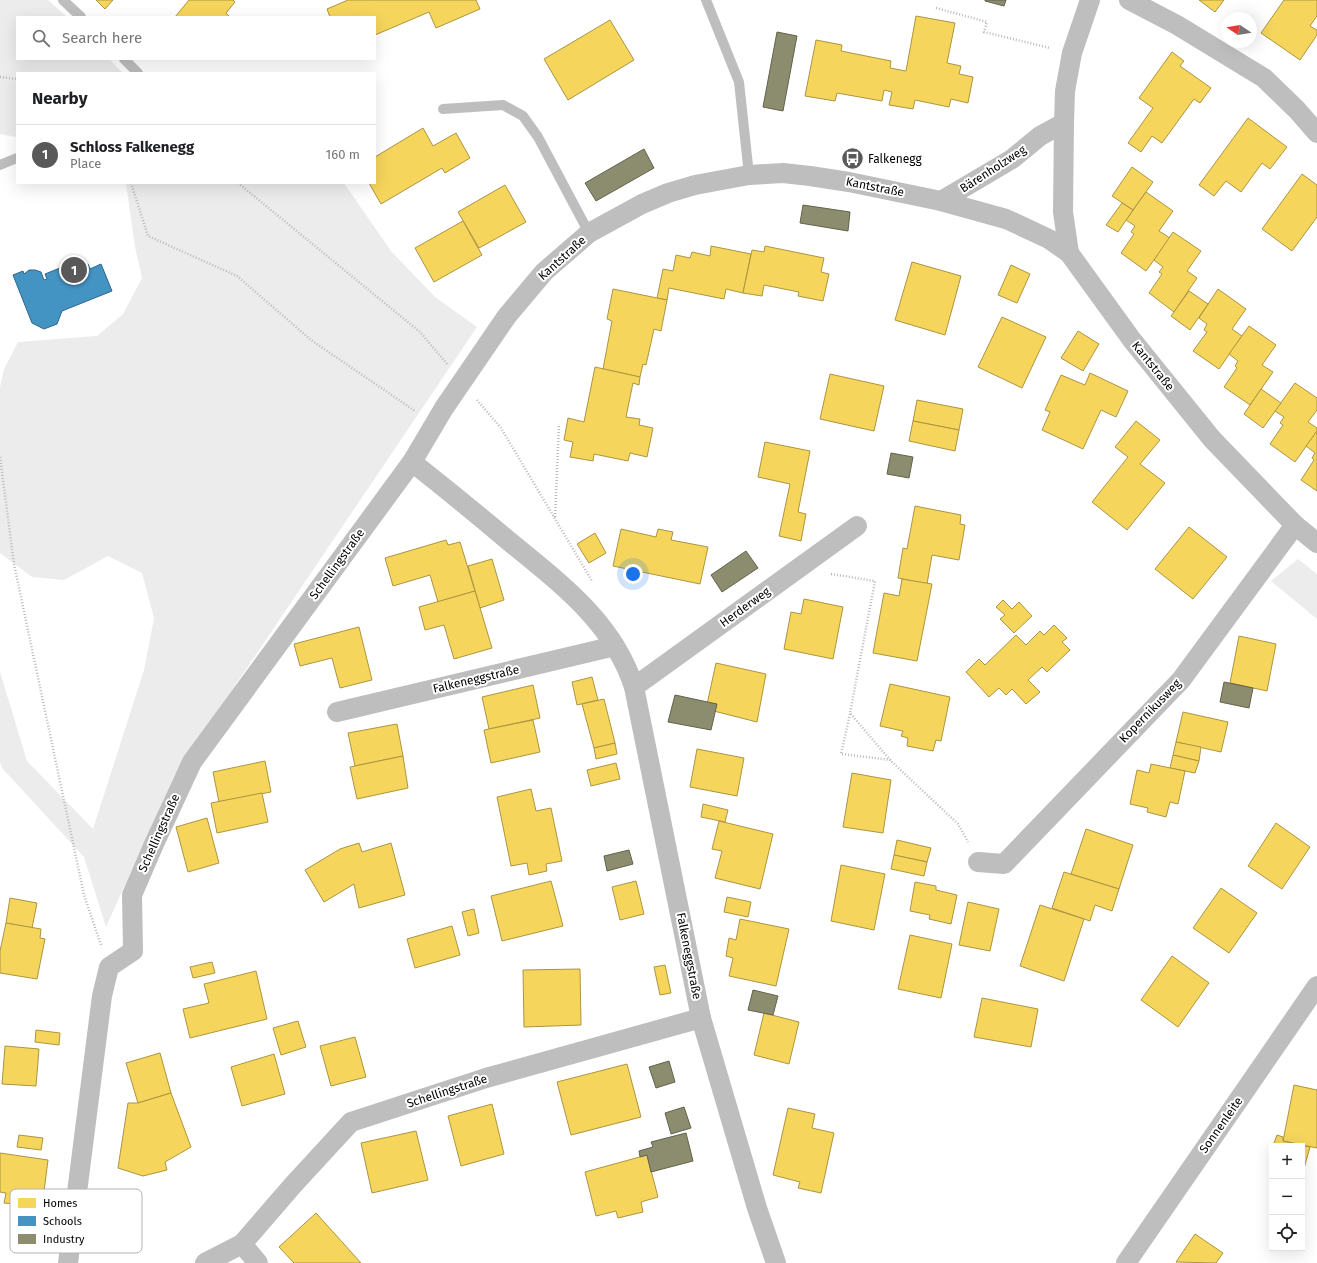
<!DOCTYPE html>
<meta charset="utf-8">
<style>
body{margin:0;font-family:"Fira Sans",sans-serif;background:#f2f2f2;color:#202124}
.controls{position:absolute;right:12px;bottom:12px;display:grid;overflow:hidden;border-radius:0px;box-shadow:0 4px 16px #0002}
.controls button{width:36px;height:36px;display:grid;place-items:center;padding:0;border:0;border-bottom:1px solid #e0e0e0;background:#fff;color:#202124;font:20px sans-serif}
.compass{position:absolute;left:1221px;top:12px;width:36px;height:36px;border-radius:50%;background:#fff;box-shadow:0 4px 16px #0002;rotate:282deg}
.you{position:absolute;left:633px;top:574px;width:14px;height:14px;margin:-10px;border:3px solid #fff;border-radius:50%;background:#1a73e8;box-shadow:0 0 0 6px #1a73e833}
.badge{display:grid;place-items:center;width:26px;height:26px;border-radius:50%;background:#595959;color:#fff;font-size:13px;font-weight:700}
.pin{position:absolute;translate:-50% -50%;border:2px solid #fff;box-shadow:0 1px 4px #0006}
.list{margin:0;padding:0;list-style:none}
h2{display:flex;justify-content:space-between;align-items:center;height:52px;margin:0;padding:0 16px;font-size:17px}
h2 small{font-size:13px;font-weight:400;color:#757577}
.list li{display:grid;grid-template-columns:26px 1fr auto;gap:12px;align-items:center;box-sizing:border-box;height:60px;padding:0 16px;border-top:1px solid #e0e0e0}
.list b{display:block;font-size:15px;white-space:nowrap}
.list p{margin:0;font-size:13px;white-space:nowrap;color:#757577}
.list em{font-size:13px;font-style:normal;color:#757577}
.icon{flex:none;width:22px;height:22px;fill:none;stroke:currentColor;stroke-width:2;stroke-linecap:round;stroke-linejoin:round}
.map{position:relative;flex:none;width:1317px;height:1263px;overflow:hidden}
.search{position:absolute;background:#fff;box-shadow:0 4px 16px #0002;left:16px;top:16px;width:360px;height:44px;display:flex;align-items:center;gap:10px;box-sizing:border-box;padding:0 14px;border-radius:0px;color:#757577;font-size:15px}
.panel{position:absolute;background:#fff;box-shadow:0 4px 16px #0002;left:16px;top:72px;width:360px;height:112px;border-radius:0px}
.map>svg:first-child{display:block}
.green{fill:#ececec}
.homes{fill:#f6d55c;stroke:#ac9540}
.schools{fill:#4393c3;stroke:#2f6788}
.industry{fill:#8c8c6e;stroke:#62624d}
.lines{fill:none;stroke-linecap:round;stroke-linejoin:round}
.path{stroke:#b9b9b9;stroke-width:2.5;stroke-dasharray:1 2;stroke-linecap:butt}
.service{stroke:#bebebe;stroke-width:10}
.minor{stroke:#bebebe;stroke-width:20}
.labels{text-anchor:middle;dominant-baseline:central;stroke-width:4;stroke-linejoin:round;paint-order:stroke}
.poi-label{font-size:12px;fill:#000;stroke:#fff;text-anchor:start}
.street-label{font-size:12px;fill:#000;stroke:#fff}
.key{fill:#fff;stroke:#b2b2b2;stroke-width:1}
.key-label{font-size:11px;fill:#000}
</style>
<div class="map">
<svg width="1317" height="1263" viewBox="0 0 1317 1263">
<rect width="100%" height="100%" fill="#fff"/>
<g class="green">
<polygon points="0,0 48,0 67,17 17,17 17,59 109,59 123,73 17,73 17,137 0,134"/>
<polygon points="126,183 344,183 391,251 435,297 477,327 174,776 106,927 84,857 2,768 0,762 0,672 27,761 93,829 144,670 154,618 142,573 108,556 64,580 32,577 0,553 0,387 4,369 18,342 97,336 123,314 142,278 135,247"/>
<polygon points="1298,559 1317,574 1317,619 1271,581"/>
</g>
<g class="homes">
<polygon points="96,0 113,0 105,9"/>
<polygon points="189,0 233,0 235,2 226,13 230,17 175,17"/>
<polygon points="348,0 476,0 480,9 436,28 429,12 375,35 375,17 330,17 327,9"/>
<polygon points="1199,0 1224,0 1215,12"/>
<polygon points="1284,0 1317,0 1317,16 1310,26 1317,30 1317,35 1300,60 1261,33"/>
<polygon points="916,16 955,23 947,63 961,66 959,74 973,77 968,103 951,99 949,107 915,100 913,109 889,105 892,92 884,90 882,101 837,93 835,101 805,96 816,40 842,45 841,51 891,61 890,68 906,71"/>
<polygon points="610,20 634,60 568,100 544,59"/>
<polygon points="1172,52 1184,61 1180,66 1211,88 1200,103 1194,99 1162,143 1152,136 1141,152 1128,143 1153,108 1139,98"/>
<polygon points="1248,118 1287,147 1270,169 1262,163 1241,192 1226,181 1214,196 1199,185"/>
<polygon points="423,128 433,146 456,133 470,158 445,173 442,168 381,204 369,183 375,183 375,157"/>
<polygon points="1132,167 1153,182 1133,210 1112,196"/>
<polygon points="1302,174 1317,185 1317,217 1292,251 1262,229"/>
<polygon points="505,185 526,222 479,248 458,212"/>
<polygon points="1146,192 1173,211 1159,231 1170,238 1146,271 1121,253 1134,234 1131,232 1135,226 1126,220"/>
<polygon points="1122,203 1133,210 1118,232 1106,225"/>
<polygon points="463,221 482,255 434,282 415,248"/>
<polygon points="1173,232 1201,251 1187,271 1197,278 1174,312 1149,293 1162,274 1159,272 1163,267 1154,260"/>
<polygon points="711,246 751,254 743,293 726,289 724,299 669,288 667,300 657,298 663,269 673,271 676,255 690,258 692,252 710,256"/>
<polygon points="765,246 824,258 821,272 829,274 823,301 798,296 799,292 764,285 762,296 743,293 752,250 764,252"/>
<polygon points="912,262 961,276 945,335 895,320"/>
<polygon points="1011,265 1030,274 1017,303 998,295"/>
<polygon points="613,289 667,300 661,331 654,329 646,365 643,364 640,377 603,369 612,321 607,319"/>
<polygon points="1218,289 1246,309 1232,329 1242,336 1219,369 1193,351 1207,332 1204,330 1207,324 1199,318"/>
<polygon points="1189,291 1208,304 1190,330 1171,316"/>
<polygon points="1002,317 1046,337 1022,388 978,367"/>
<polygon points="1249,326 1276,345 1262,365 1273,372 1250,405 1224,387 1237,368 1235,366 1238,361 1229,354"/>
<polygon points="1078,331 1099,344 1083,371 1061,358"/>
<polygon points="595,367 640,377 639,385 633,383 626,417 640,419 639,425 653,428 647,457 630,453 628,461 594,454 593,461 570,457 573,442 564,440 568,418 584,422"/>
<polygon points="1090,373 1128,391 1116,417 1101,410 1083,449 1042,430 1050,412 1045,410 1061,375 1085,385"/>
<polygon points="830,374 884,386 874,431 820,419"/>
<polygon points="1295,383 1317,398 1317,410 1308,422 1317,428 1317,431 1295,462 1270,444 1283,425 1280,423 1284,417 1275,411"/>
<polygon points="1261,389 1281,403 1263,428 1244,414"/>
<polygon points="917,400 963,409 959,430 913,421"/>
<polygon points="913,421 959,430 955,451 909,441"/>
<polygon points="1136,421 1160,440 1140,464 1165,483 1127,530 1092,502 1128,457 1115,447"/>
<polygon points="1317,431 1317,491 1301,480 1314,460 1312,458 1315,453 1306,446"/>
<polygon points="765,442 810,451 798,512 806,514 801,541 779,536 790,484 758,477"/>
<polygon points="915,506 961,515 960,524 965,525 959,560 932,555 927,584 898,578 903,548 907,549"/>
<polygon points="1189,527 1227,557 1193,599 1155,569"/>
<polygon points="621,529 656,537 658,529 673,532 671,540 708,547 700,584 613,566"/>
<polygon points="595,533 606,553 589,563 577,544"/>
<polygon points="446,540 448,545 460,542 475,591 438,602 430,575 393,586 385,558"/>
<polygon points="492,559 504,600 480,608 468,566"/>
<polygon points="902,579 932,584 917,661 873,653 884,593 899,596"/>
<polygon points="475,591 492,648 454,659 444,625 425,630 419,607"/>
<polygon points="804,599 843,607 833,659 784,649 791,612 801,614"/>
<polygon points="1003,600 1012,609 1019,602 1032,616 1014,633 1000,619 1005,615 996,607"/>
<polygon points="1054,625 1067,638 1062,642 1070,650 1047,672 1042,667 1028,680 1040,692 1026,704 1012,689 1006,695 999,688 989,697 966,672 979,659 985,665 1016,635 1026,645 1040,631 1044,635"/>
<polygon points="359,627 372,680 340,688 332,658 300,666 294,644"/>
<polygon points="1239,636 1276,644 1267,691 1230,683"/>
<polygon points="716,663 766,674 757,722 706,709"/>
<polygon points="592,677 598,700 577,705 572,682"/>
<polygon points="890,684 950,697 941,741 936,740 933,751 907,746 908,738 901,736 903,731 880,726"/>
<polygon points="533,685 540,718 489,729 482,697"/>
<polygon points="604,699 615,743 594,748 582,704"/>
<polygon points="1183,712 1228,722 1221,752 1176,742"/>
<polygon points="533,720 540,752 491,763 484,730"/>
<polygon points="397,724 403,756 355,766 348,733"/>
<polygon points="1176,742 1201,747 1199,761 1173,755"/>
<polygon points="615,743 617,754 596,759 594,748"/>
<polygon points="697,749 744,758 737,796 690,787"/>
<polygon points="1173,755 1199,761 1195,773 1170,768"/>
<polygon points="403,756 408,788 357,799 350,767"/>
<polygon points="265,761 271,792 219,802 213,772"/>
<polygon points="616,763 620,779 591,786 587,770"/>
<polygon points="1151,764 1185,771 1178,804 1170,802 1166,817 1147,812 1148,808 1130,804 1137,770 1149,773"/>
<polygon points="852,773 891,780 883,833 843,827"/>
<polygon points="531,789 536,811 551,808 562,861 546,864 547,871 529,875 527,863 511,866 497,797"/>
<polygon points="262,793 268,822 217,833 211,803"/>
<polygon points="703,804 728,810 725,822 701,817"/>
<polygon points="207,818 219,863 188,872 176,827"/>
<polygon points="719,821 773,834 760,889 715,878 722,851 712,849"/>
<polygon points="1276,823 1310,847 1282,889 1248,866"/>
<polygon points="1086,829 1133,845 1119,889 1071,874"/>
<polygon points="897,840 931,848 927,862 894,855"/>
<polygon points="359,843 362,852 391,843 405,895 359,908 354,884 324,902 305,870 340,849"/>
<polygon points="894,855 927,862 924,876 891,869"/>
<polygon points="841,865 885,874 874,930 831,921"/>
<polygon points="1064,872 1119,889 1112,911 1095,905 1090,921 1052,908"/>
<polygon points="551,881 563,926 502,941 491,896"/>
<polygon points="636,881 644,914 620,920 612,887"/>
<polygon points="915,882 936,886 936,890 957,895 951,924 929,919 930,915 910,911"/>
<polygon points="1221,888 1257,913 1229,953 1193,928"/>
<polygon points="727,897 751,902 748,917 724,912"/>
<polygon points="10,898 37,903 32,928 6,923"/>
<polygon points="968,902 999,909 990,951 959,945"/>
<polygon points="1040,905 1084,919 1064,981 1020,966"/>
<polygon points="474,909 479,933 468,936 462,912"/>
<polygon points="740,919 789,929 776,986 729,976 733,958 726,956 729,938 736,940"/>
<polygon points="6,923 41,929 40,938 45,939 37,979 0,973 0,951"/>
<polygon points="452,926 460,955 415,968 407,939"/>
<polygon points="910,935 952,944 941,998 898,989"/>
<polygon points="1172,956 1209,983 1178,1027 1141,1000"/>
<polygon points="212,962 215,973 193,978 190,967"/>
<polygon points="665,965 671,993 660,995 654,967"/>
<polygon points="580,969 581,1025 524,1027 523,970"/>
<polygon points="256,971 267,1019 190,1038 183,1009 209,1003 204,984"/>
<polygon points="982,998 1038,1009 1031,1047 974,1037"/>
<polygon points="764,1013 799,1022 789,1064 754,1055"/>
<polygon points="298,1021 306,1047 281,1055 273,1028"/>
<polygon points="36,1030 60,1033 59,1045 35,1042"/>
<polygon points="355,1037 366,1077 331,1086 320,1046"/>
<polygon points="5,1046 39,1049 36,1086 2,1084"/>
<polygon points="160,1053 171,1093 138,1103 126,1063"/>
<polygon points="274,1054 285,1094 242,1106 231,1067"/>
<polygon points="627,1064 641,1117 571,1135 557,1082"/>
<polygon points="1294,1085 1317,1090 1317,1148 1283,1141"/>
<polygon points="171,1093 191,1147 165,1162 167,1170 143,1176 118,1168 128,1103 138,1103"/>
<polygon points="492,1104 504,1154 461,1166 448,1116"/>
<polygon points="788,1108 815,1114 812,1128 834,1133 821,1193 798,1188 800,1182 773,1175"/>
<polygon points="416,1131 428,1180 372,1193 361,1143"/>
<polygon points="19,1135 43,1138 41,1150 17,1147"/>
<polygon points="1277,1135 1283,1137 1283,1141 1310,1147 1303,1172 1302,1146 1273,1146"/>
<polygon points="0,1153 48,1160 42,1207 4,1203 6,1193 0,1192"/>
<polygon points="647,1155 658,1197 641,1202 643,1212 618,1218 616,1211 596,1216 585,1172"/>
<polygon points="316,1213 361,1263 294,1263 279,1247"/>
<polygon points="1195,1234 1223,1253 1216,1263 1176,1262"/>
</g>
<polygon class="schools" points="70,264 72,270 88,264 90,269 101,264 112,291 62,311 57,324 44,329 32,323 13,275 23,271 24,274 29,270 35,270 41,272 44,280 47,279 45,274"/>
<g class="industry">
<polygon points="985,0 1006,0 1004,6 985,1"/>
<polygon points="777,32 797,36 783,111 763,107"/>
<polygon points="644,149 654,168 596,201 585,183"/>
<polygon points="803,205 850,212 848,231 800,223"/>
<polygon points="891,453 913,457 909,478 887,474"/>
<polygon points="746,551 758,568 722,592 711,575"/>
<polygon points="1224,682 1253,688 1249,708 1220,702"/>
<polygon points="675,695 717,704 711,730 668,722"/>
<polygon points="629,850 633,864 607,871 604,856"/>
<polygon points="753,990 778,996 773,1015 748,1010"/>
<polygon points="669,1061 675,1082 656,1088 649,1067"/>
<polygon points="684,1107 691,1128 671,1134 665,1113"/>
<polygon points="686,1133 693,1161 651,1172 647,1155 640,1157 639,1151 653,1147 651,1142"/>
</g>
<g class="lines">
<g class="path">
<polyline points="936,8 987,22 984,32 1050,48"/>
<polyline points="0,77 17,79"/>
<polyline points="131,183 148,236 237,276 311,340 415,411"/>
<polyline points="238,183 420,332 447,364"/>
<polyline points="477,400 501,428 592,581"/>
<polyline points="0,457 14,564 84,895 101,945"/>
<polyline points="555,517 559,424"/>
<polyline points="831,574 875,581 850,713 891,761 958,824 968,842"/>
<polyline points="850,714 841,754 891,760"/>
</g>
<g class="service">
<polyline points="63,0 81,17"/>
<polyline points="706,0 739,82 749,175"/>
<polyline points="124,59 138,73"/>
<polyline points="443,109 503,105 523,116 538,137 589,233"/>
<polyline points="0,165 17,158"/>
</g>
<g class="minor">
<polyline points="1129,0 1177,25 1264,78 1297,110 1317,133"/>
<polyline points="1064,123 1063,212 1069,253"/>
<polyline points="941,201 1012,159 1040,136 1064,123 1065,91 1072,53 1090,0"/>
<path d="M412,462c33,26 66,53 98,80 51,42 103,80 124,145l67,331 56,190 19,55"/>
<polyline points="634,687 857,526"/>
<polyline points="337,712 615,646"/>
<polyline points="978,862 1004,864 1181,680 1295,525"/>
<polyline points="242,1244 258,1263"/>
<polyline points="68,1263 102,996 109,967 133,951 132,895 154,844 192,762 412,462 444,408 507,316 544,272 589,233 642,204 668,193 695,185 749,175 783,173 810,176 849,182 941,201 1006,219 1049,239 1069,253 1132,340 1212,439 1295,525 1317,543"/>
<polyline points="205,1263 242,1244 293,1185 351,1122 486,1078 701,1018"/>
<polyline points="1126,1263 1317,986"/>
</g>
</g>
<defs>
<symbol id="bus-disc" viewBox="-11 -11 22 22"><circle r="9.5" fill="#595959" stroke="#fff"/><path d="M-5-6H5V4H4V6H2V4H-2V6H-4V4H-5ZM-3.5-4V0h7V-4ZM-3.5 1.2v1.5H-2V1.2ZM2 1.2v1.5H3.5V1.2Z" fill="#fff"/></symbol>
</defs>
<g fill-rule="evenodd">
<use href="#bus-disc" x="840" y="146" width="25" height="25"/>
</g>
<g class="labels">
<g class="poi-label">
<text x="868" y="159">Falkenegg</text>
</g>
<g class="street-label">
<text transform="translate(993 169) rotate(-33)">Bärenholzweg</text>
<text transform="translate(875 187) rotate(11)">Kantstraße</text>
<text transform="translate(562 258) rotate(-42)">Kantstraße</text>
<text transform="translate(1153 366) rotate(51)">Kantstraße</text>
<text transform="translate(337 564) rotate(-54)">Schellingstraße</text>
<text transform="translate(745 607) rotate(-36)">Herderweg</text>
<text transform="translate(476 679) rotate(-13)">Falkeneggstraße</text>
<text transform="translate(1150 711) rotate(-46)">Kopernikusweg</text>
<text transform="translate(159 833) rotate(-66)">Schellingstraße</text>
<text transform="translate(689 956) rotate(79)">Falkeneggstraße</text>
<text transform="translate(447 1091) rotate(-18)">Schellingstraße</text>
<text transform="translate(1221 1125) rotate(-55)">Sonnenleite</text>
</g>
</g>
<rect x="10" y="1189" width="132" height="64" rx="6" class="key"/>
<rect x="18" y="1198" width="18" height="10" fill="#f6d55c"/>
<rect x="18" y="1216" width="18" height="10" fill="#4393c3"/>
<rect x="18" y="1234" width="18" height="10" fill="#8c8c6e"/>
<g class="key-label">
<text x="43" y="1207">Homes</text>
<text x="43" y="1225">Schools</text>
<text x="43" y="1243">Industry</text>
</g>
</svg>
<div class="controls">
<button>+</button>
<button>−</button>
<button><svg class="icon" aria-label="locate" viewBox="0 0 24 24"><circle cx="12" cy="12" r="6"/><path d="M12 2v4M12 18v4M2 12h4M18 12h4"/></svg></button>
</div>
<svg class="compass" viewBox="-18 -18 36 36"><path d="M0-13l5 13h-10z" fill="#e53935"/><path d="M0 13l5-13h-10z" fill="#757577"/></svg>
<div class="you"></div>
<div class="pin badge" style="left:74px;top:270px">1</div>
<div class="search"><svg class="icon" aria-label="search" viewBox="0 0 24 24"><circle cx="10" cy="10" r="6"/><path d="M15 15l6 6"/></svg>Search here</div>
<section class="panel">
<h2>Nearby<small></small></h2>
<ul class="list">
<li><span class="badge">1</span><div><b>Schloss Falkenegg</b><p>Place</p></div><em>160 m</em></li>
</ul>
</section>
</div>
